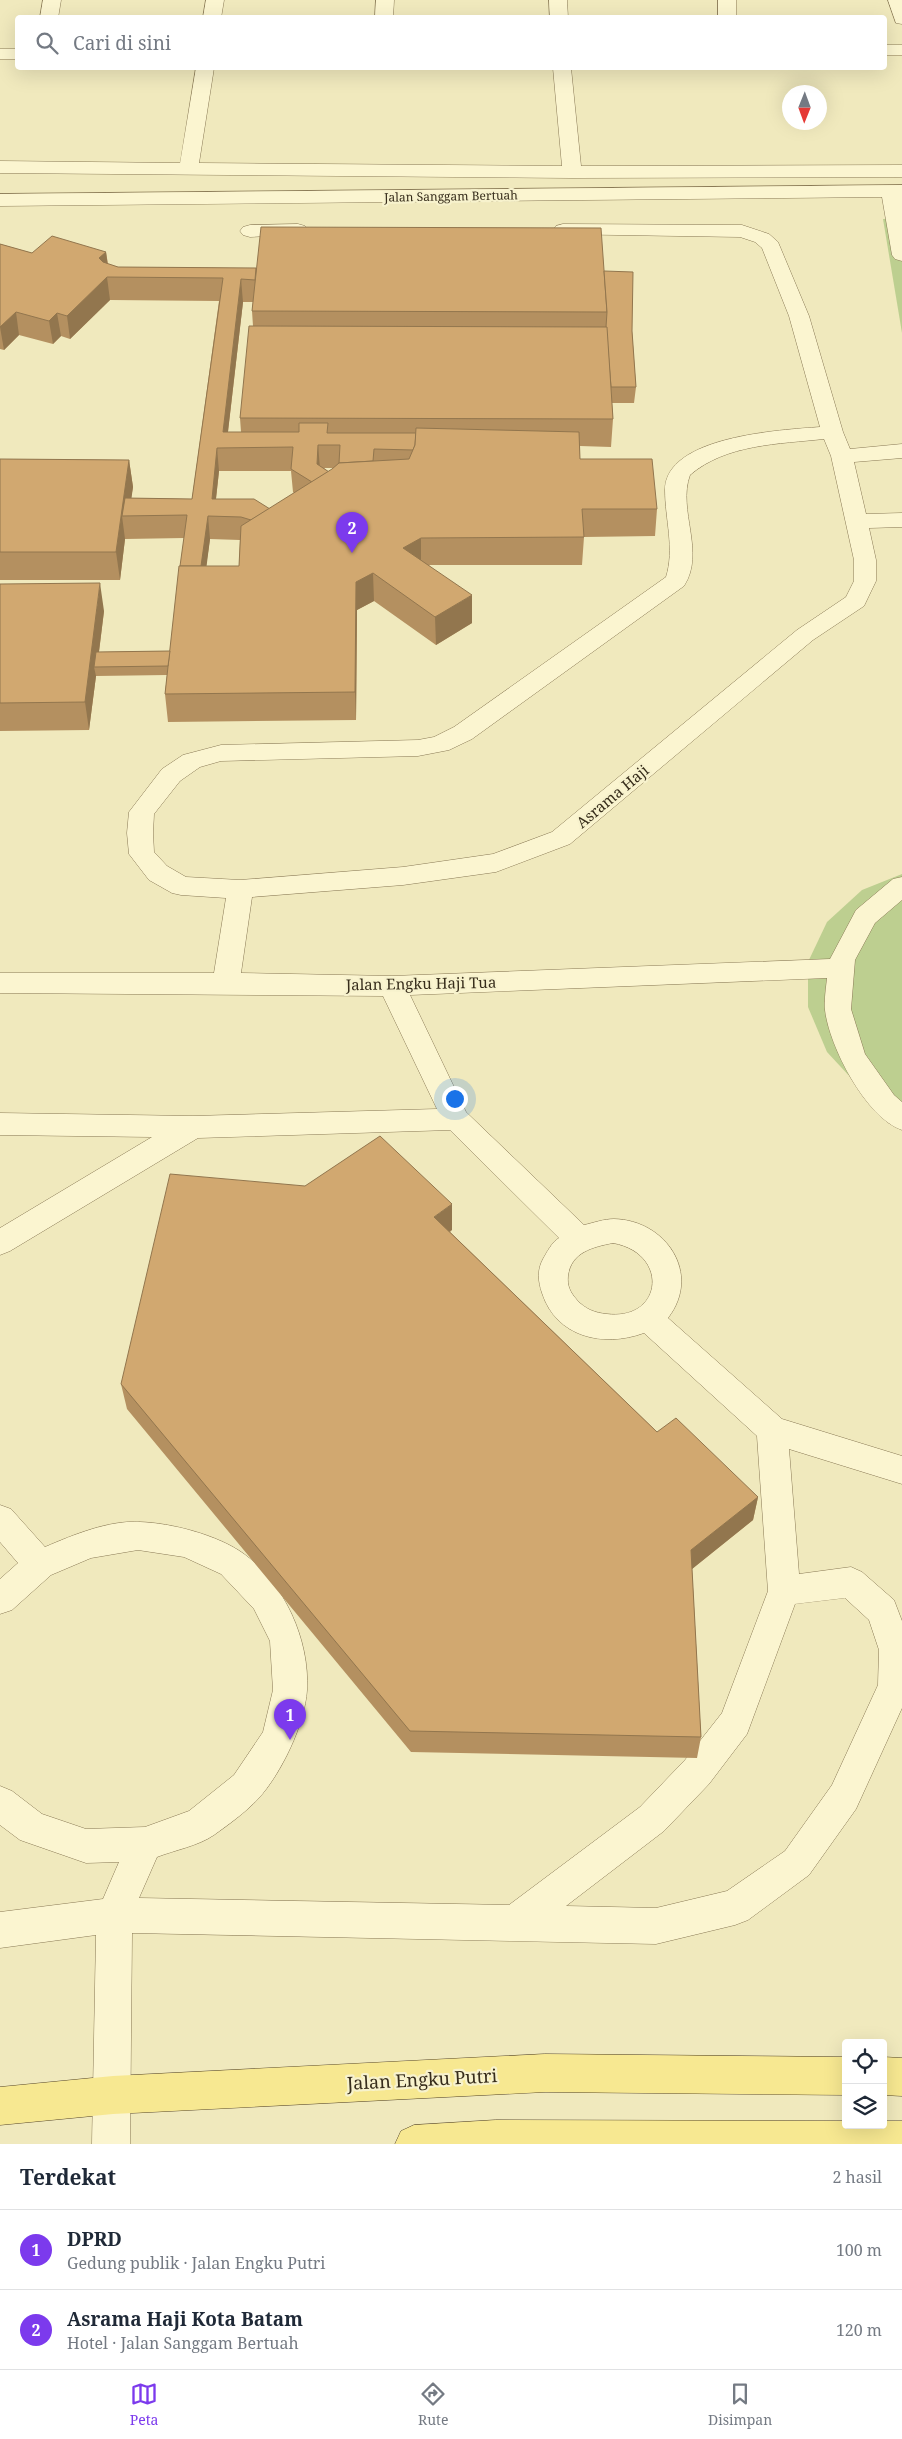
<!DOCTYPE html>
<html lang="id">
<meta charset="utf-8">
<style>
body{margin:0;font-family:"Noto Serif",serif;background:#f2f2f3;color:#1f2937}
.controls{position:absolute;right:15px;bottom:15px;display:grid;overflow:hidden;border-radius:5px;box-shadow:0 5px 20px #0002}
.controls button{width:45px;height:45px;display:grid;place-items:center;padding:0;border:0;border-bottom:1px solid #e0e1e3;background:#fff;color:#1f2937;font:25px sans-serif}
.compass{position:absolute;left:782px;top:85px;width:45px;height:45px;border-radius:50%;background:#fff;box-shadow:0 5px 20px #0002;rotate:181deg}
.you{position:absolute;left:454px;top:1098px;width:18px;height:18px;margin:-12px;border:4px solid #fff;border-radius:50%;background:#1a73e8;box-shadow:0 0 0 8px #1a73e833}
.badge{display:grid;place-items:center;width:32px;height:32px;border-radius:50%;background:#7c3aed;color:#fff;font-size:16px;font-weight:700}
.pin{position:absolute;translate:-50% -41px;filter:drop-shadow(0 1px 2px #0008)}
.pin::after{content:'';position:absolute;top:26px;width:18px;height:15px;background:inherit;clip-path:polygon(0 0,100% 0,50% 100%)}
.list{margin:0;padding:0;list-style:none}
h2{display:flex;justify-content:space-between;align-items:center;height:65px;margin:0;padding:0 20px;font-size:21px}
h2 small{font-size:16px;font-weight:400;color:#747a83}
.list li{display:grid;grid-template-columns:32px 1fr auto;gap:15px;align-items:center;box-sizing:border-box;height:80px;padding:0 20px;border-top:1px solid #e0e1e3}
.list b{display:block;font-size:19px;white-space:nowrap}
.list p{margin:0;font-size:16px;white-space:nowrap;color:#747a83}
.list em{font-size:16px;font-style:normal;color:#747a83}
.icon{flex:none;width:28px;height:28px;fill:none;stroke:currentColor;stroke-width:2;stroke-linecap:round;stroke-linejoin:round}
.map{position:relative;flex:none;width:902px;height:2144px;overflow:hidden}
.search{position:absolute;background:#fff;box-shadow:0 5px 20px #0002;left:15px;right:15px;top:15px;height:55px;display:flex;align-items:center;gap:12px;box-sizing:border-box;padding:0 18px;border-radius:5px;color:#747a83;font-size:19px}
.sheet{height:225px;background:#fff}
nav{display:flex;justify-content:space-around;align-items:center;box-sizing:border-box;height:70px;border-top:1px solid #e0e1e3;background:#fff;font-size:14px;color:#747a83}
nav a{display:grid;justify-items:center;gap:2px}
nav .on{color:#7c3aed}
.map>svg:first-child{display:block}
.green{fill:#bdcf90}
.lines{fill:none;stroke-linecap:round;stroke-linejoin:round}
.minor-casing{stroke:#897955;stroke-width:1}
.major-casing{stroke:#56462a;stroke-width:1}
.minor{fill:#fbf5d0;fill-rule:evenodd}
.major{fill:#f7e891;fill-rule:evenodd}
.wall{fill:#b49060;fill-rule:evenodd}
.shaded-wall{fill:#92764e}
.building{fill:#d1a870;stroke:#92764e}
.labels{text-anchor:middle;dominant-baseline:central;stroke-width:4.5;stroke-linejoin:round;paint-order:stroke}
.far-street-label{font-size:12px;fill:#372d1b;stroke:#f7f2cd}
.street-label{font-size:15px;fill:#372d1b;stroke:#f7f2cd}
.near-street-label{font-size:18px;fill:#372d1b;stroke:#f7f2cd}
</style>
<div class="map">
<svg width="902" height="2144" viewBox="0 0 902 2144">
<rect width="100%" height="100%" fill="#f0e9bd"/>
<g class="green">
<polygon points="883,219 902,219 902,333"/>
<polygon points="902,874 902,1116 865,1093 827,1052 808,1007 808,962 827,922 862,890"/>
</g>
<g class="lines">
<defs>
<g id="minor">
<polygon points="43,0 61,0 58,18 40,18"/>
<polygon points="206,0 224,0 221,18 203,18"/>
<polygon points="376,0 394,0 393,18 375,18"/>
<polygon points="549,0 567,0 568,18 550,18"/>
<rect x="718" y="0" width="18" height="18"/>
<polygon points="888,0 902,0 902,24 896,23"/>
<rect x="884" y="45" width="18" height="10"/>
<rect x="0" y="49" width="18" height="10"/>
<polygon points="196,68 214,68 199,163 562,166 553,68 571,68 581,166 902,165 902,177 572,178 0,173 0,161 180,163"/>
<polygon points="902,185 902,261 895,259 892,255 882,197 0,206 0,194"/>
<polygon points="298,224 305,226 308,230 305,234 250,237 243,235 240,231 243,227 250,225"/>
<path d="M563,224l179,1 27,9 9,8 31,74 34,116 7,17 52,-5v14l-48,4 12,52 36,-1v14l-33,1 7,32v21l-12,25 -51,34 -243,204 -74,28 -93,13 -151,12 -11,76 151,3 438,-17 26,-49 37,-31 9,-2v23l-27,23 -20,37 -4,49 14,45 29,41 8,7v28c-36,-12 -73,-84 -77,-120 -1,-10 1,-22 2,-32l-417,17 56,117 118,113c9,-2 20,-6 30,-6 52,1 88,55 54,99l114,101 120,37v28l-113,-35 10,125 52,-7 11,5 32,28 8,21v87l-46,101 -47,66 -61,45 -13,5 -79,19 -524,-11 -2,211h-38l4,-209 -96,13v-36l103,-13 16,-37 -33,1 -66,-23 -20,-15v-39l12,5 30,23 44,15 59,-2 44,-16 45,-36 29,-43 10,-42 -3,-49 -16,-32 -33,-35 -37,-17 -46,-7 -47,8 -40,17 -39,35 -12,4v-35l18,-16 -18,-21v-37l11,4 34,38c28,-12 64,-27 95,-25 31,1 78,13 104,32 40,29 66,86 63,136 -2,34 -26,84 -49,109 -12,13 -30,26 -44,36 -16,11 -39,15 -57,22l-18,41 370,7 131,-98 45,-47 37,-47 46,-122 -11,-155 -113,-103c-41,15 -88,4 -102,-40 -4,-12 -5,-23 1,-34 4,-7 9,-17 16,-21l-109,-108 -252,8 -188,113 -10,4v-27l152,-91 -152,-2v-22l193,3 244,-7 -54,-113 -383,-3v-20h214l12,-75 -45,-3 -9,-2 -23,-13 -20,-26 -2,-21 2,-21 33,-43 21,-14 38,-10 197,-5 16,-3 20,-10 212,-150c9,-28 -1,-58 -1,-87 0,-54 116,-60 155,-63l-31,-111 -27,-68 -7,-6 -15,-5 -184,-3 -3,-4 3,-4zM824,439l7,17 23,104v21l-8,16 -49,33 -245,202 -59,22 -90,13 -163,13 -54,-3 -19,-11 -13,-14 -1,-19 1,-19 26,-33 20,-14 21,-6 197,-5 31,-6 23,-11 212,-153c22,-34 -7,-76 6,-111 36,-31 89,-31 134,-36zM613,1243c57,10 50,78 -6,71 -12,-1 -22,-5 -30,-14 -7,-8 -10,-14 -9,-24 3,-24 25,-29 45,-33zM845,1598l24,22 10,30 -1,35 -46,100 -47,66 -58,40 -71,17 -90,-2 98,-75 45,-47 38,-50 48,-130z"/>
</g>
<g id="major">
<polygon points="545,2054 846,2057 846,2095 545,2092 113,2114 0,2125 0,2087 113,2076"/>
<polygon points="883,2057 902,2058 902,2096 883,2095"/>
<polygon points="496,2120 846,2121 846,2125 883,2125 883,2121 902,2121 902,2144 395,2144 401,2131 414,2125"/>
</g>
</defs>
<use href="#minor" class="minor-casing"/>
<use href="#major" class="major-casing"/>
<use href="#minor" class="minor"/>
<use href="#major" class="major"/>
</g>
<g class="wall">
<path d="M0,244l32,9 74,-1 2,12 10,3 486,4 28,60 4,56 -2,16h-22l1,16 -2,28 -31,-1v13l77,50 -2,27 -71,1 -2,28h-153l43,58 -36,22 -62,-44 -17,9 -1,110 -188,2 -3,-28 2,-19 -71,1 -7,54 -89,1v-147l104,27 -5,41 71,-1 14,-113 -59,1 -5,41h-120v-121l129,1 4,27 -2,11 61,1 27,-198 -109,-1 -40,39 -9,-3 -8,8 -34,-9 -15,15 -4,-1zM243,302h10l-1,9 1,15 -13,92 1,14h-13zM324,468h9l-4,4zM219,471h72l2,21 1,1 -24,16 -54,-10zM210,539l30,1 -1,26h-33z"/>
<polygon points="452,1230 450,1232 657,1432 758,1497 753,1520 692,1569 701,1737 697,1758 411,1752 127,1409 121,1384"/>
</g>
<g class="shaded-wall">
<polygon points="106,252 109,275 99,258"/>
<polygon points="107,277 110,300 70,339 67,316"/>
<polygon points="241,279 243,302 226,448 223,432"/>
<polygon points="16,312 19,335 4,350 0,327"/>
<polygon points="57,313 61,336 53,344 49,321"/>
<polygon points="318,445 320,468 317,464"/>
<polygon points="217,448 219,471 214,516 212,499"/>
<polygon points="129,460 133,487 129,516 122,516 125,539 120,580 116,552"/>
<polygon points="208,516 210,539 203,594 200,571"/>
<polygon points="421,538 421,565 403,548"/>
<polygon points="373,573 374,601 357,610 356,720 355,692 356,582"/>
<polygon points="100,583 104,611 97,667 94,667 96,676 89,730 85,702"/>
<polygon points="472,595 472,623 436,645 435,617"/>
<polygon points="452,1204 452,1230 434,1242 434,1217"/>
<polygon points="758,1497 753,1520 687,1573 691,1550"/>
</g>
<g class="building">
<polygon points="261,227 601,228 607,312 252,311"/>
<polygon points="52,236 106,252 99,258 103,262 118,267 256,268 255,280 241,279 223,432 299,432 299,423 328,423 327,433 416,433 415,445 413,450 374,449 373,461 339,463 340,445 318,445 317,464 329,472 312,482 291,469 293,447 217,448 212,499 254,499 270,509 251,520 241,517 208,516 201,566 180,566 187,515 122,516 125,498 192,499 223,278 107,277 67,316 57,313 49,321 16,312 0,327 0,244 32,253"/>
<polygon points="604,271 633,272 632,331 636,387 611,387 606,327 607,312"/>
<polygon points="249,326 607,327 613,419 240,418"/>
<polygon points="416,428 579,432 580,459 652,459 657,509 582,509 584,537 421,538 403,548 472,595 435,617 373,573 356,582 355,692 165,694 179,566 239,566 241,526 332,469 339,463 409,459 415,445"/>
<polygon points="0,459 129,460 116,552 0,552"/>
<polygon points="100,583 85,702 0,703 0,584"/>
<polygon points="170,651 168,666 94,667 96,652"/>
<polygon points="380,1136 452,1204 434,1217 657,1432 676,1418 758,1497 691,1550 701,1737 410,1731 121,1384 170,1174 305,1186"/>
</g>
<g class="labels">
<g class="far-street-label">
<text transform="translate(451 196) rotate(-1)">Jalan Sanggam Bertuah</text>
</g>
<g class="street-label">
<text transform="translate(612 796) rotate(-40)">Asrama Haji</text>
<text transform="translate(421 983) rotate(-1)">Jalan Engku Haji Tua</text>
</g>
<g class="near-street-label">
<text transform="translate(422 2079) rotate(-3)">Jalan Engku Putri</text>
</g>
</g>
</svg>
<div class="controls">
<button><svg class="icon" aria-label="locate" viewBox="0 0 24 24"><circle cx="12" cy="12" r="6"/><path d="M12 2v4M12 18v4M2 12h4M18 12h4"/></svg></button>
<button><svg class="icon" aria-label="layers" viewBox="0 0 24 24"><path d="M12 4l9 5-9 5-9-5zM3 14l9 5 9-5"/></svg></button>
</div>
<svg class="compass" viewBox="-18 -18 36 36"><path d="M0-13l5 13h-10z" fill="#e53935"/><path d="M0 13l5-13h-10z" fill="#747a83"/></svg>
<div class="you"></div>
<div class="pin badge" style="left:290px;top:1740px">1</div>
<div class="pin badge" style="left:352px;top:553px">2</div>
<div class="search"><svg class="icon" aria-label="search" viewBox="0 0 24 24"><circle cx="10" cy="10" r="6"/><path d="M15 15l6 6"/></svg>Cari di sini</div>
</div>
<section class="sheet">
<h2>Terdekat<small>2 hasil</small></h2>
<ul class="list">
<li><span class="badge">1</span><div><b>DPRD</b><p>Gedung publik · Jalan Engku Putri</p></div><em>100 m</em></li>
<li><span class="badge">2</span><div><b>Asrama Haji Kota Batam</b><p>Hotel · Jalan Sanggam Bertuah</p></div><em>120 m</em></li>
</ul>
</section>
<nav>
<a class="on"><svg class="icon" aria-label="map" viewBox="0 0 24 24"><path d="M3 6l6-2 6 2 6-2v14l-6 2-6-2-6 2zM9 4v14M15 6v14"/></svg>Peta</a>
<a><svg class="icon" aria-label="directions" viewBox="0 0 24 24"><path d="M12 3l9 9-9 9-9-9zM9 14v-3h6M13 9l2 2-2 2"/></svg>Rute</a>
<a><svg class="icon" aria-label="saved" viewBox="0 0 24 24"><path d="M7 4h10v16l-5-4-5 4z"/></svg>Disimpan</a>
</nav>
